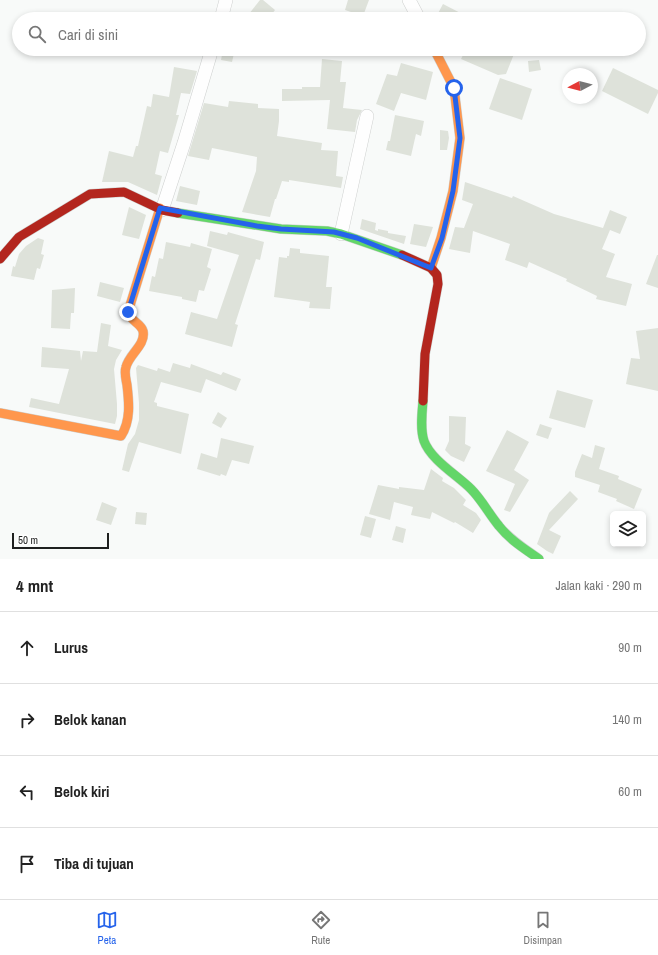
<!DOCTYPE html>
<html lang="id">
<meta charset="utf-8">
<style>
body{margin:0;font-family:"Archivo Narrow",sans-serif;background:#f6f6f6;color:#222}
.controls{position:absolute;right:12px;bottom:12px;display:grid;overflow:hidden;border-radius:6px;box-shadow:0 2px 6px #0003}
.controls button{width:36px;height:36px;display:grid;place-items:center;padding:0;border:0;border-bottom:1px solid #e0e0e0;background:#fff;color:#222;font:20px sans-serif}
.compass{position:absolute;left:562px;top:68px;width:36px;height:36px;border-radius:50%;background:#fff;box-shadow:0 2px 6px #0003;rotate:263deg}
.scale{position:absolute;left:12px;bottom:10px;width:97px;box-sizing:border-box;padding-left:4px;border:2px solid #1e201f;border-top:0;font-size:11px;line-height:14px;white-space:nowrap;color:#1e201f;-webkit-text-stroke:3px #fff;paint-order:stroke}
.stop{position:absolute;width:12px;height:12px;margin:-9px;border:3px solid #2563eb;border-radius:50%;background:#fff}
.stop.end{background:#2563eb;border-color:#fff;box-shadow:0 1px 4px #0008}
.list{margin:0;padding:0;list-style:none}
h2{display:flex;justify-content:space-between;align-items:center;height:52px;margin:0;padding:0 16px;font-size:17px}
h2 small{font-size:13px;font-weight:400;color:#767676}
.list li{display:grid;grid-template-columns:26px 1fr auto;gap:12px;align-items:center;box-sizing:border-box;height:72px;padding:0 16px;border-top:1px solid #e0e0e0}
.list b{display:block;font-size:15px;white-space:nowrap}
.list em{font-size:13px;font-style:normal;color:#767676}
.icon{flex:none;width:22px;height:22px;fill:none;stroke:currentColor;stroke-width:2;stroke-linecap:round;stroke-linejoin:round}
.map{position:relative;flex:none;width:658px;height:559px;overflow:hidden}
.search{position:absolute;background:#fff;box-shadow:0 2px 6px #0003;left:12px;right:12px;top:12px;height:44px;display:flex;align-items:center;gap:10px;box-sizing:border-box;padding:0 14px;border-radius:22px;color:#767676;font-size:15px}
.sheet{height:340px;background:#fff}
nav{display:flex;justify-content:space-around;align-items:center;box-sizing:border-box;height:56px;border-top:1px solid #e0e0e0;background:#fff;font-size:11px;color:#767676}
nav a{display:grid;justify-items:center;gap:2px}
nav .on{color:#2563eb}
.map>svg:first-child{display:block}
.building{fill:#dee2da}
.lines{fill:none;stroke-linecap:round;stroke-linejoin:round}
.street-casing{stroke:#ced0cf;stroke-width:14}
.fast-casing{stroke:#ced0cf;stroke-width:10}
.slow-casing{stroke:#ced0cf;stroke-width:10}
.jam-casing{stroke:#ced0cf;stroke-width:10}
.street{stroke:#fefefe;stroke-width:13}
.fast{stroke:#63d668;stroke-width:9}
.slow{stroke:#ff974d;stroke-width:9}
.jam{stroke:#b3261e;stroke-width:9}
.route{stroke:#2563eb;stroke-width:5}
</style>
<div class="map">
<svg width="658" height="559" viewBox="0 0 658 559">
<rect width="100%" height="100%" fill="#f8faf9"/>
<g class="building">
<polygon points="260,0 263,0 275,10 268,19 245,19"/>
<polygon points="348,0 369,0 363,16 345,10"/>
<polygon points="443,4 472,19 435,19"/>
<polygon points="223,49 235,49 232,62 221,60"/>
<polygon points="466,49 516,49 506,74 498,75 461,59"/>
<polygon points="322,59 342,61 340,82 346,82 343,108 362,110 357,120 355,132 327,129 330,100 282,101 282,89 302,89 302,87 320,87"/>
<polygon points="539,60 541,70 529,72 528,61"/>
<polygon points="401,63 433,72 426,100 401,93 394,111 376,104 387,74 397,76"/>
<polygon points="174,67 197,71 190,94 181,93 176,115 179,115 168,153 160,151 155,174 162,176 157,195 128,182 102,182 109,151 133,157 136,146 138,146 147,106 151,107 153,94 169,97"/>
<polygon points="613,68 658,90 658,93 648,114 602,91"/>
<polygon points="500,78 532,89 522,120 489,109"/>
<polygon points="229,101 258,104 258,108 279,109 279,121 277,136 322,143 321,150 338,151 336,176 343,177 341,188 289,180 289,182 282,181 276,199 275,199 270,217 242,212 256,171 257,157 212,148 209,160 188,156 204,103 228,107"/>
<polygon points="395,115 424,121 421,136 416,134 411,156 386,150 388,141 390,141"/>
<polygon points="440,130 448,131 449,138 447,150 440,150"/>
<polygon points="465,182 512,198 513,196 554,214 603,228 610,210 627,217 620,234 610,230 602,249 615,254 606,277 632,284 626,306 596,299 597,296 566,281 567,279 529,262 527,268 505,260 510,244 473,231 470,253 449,249 455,227 464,228 473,204 462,200"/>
<polygon points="180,186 200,191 197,205 176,201"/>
<polygon points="129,207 146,215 139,239 122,235"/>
<polygon points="362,219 376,223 375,230 378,231 378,229 388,231 388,233 406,236 404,244 360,229"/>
<polygon points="414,224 433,227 426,247 410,244"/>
<polygon points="210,231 227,235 228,232 231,233 264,242 260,260 256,259 235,324 238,325 232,347 185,334 191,312 217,319 239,255 207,246"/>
<polygon points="38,238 44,240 41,254 44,255 40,269 37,268 34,280 11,276 13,266 15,267 19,254 26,246"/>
<polygon points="166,242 190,247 191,243 212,249 207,267 211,269 204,291 199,290 196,302 182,299 182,297 149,291 152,276 155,277 159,258 163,259"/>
<polygon points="290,248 300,249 300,253 329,256 326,287 332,287 330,309 309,308 310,302 274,297 279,257 287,258 287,256 289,256"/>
<polygon points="657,255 658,255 658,288 646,284"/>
<polygon points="100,282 124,288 120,302 97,296"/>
<polygon points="75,288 74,313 71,313 70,329 51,328 52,290"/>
<polygon points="101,323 111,325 108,346 122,350 116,360 114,369 117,404 117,416 115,424 29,407 31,398 59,404 69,369 41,367 42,347 80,351 81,361 83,351 97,352"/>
<polygon points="658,328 658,391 626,384 631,358 640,359 636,331"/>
<polygon points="173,363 190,368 191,364 221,375 223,372 241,379 236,391 206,379 201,393 161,382 154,402 157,403 157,406 189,414 181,454 139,442 129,472 122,470 128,444 135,434 139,420 139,403 136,368 138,365 157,371 158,368 170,372"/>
<polygon points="557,390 593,400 585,428 549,418"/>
<polygon points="218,412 227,418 221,428 212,423"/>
<polygon points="449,416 466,417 465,444 471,447 464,462 451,456 445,450 449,441"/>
<polygon points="540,424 552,428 548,439 536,435"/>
<polygon points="507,430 529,442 514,470 529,480 510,512 504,510 515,484 486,471"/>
<polygon points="221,438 254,446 249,464 232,460 226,476 221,474 220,476 197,469 201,453 217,458"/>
<polygon points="595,445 605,448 599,469 619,476 618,479 642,489 634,509 616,501 617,499 598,492 600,485 575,477 575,472 582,454 592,458"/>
<polygon points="431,469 443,478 442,481 454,488 466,500 463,505 476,513 481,520 473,533 455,522 454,523 432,512 430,519 411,515 413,507 394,502 390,520 369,514 378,485 399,489 399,487 424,490"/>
<polygon points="570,491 578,499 549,530 561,536 553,554 547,551 537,544 549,513"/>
<polygon points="102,502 117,508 111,525 96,520"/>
<polygon points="136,512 147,513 146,525 135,524"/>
<polygon points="365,516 376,519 371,538 360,535"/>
<polygon points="396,526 406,529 403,543 392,540"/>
</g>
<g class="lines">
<defs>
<g id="street">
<polyline points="409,0 419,19"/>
<polyline points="221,19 226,0"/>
<polyline points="162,210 184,143 212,49"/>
<polyline points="341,234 367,116"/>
</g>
<g id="fast">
<polyline points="178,213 281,229 327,231 341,234 402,255"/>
<path d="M423,401c-1,12 -3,28 1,40 7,19 33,34 47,48 11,11 18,25 28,37 11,14 26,23 40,33"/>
</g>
<g id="slow">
<polyline points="431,268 441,238 453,191 460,138 454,88 434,49"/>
<path d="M0,413l121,23c10,-15 8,-34 6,-51 -1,-6 -3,-12 -1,-18 3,-13 20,-22 17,-36 -2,-8 -13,-10 -15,-19l32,-104"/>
</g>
<g id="jam">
<polyline points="402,255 431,268 437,275 438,284 425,354 423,401"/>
<polyline points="0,259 19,237 90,194 124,192 162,210 178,213"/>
</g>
</defs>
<use href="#street" class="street-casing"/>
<use href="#fast" class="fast-casing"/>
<use href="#slow" class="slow-casing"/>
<use href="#jam" class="jam-casing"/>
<use href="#street" class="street"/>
<use href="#fast" class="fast"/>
<use href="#slow" class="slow"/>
<use href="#jam" class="jam"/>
</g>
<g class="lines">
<polyline class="route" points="128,312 160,208 257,226 281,229 334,232 357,238 431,268 442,238 453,191 460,138 454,88"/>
</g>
</svg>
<div class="controls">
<button><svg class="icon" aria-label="layers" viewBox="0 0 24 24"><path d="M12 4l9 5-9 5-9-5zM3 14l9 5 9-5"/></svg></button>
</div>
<svg class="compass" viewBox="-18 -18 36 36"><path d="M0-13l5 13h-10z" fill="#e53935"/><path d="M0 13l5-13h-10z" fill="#767676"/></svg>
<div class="scale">50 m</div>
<div class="stop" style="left:454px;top:88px"></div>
<div class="stop end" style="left:128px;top:312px"></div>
<div class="search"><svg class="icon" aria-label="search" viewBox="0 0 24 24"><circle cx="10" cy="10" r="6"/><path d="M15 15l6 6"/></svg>Cari di sini</div>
</div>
<section class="sheet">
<h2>4 mnt<small>Jalan kaki · 290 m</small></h2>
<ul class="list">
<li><svg class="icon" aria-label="ahead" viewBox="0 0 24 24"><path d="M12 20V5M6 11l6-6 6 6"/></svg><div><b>Lurus</b></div><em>90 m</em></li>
<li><svg class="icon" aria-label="right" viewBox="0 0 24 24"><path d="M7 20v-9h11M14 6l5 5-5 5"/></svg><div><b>Belok kanan</b></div><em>140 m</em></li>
<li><svg class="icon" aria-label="left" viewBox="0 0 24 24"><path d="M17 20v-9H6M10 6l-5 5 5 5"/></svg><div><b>Belok kiri</b></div><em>60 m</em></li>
<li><svg class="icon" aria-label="arrive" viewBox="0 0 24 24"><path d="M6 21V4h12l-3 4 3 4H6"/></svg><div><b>Tiba di tujuan</b></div></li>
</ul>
</section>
<nav>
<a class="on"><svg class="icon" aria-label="map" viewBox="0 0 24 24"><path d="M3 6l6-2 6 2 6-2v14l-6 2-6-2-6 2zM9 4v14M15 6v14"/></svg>Peta</a>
<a><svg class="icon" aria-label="directions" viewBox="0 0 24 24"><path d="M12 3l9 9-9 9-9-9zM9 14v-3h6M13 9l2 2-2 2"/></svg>Rute</a>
<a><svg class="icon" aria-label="saved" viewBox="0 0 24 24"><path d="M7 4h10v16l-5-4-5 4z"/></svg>Disimpan</a>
</nav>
